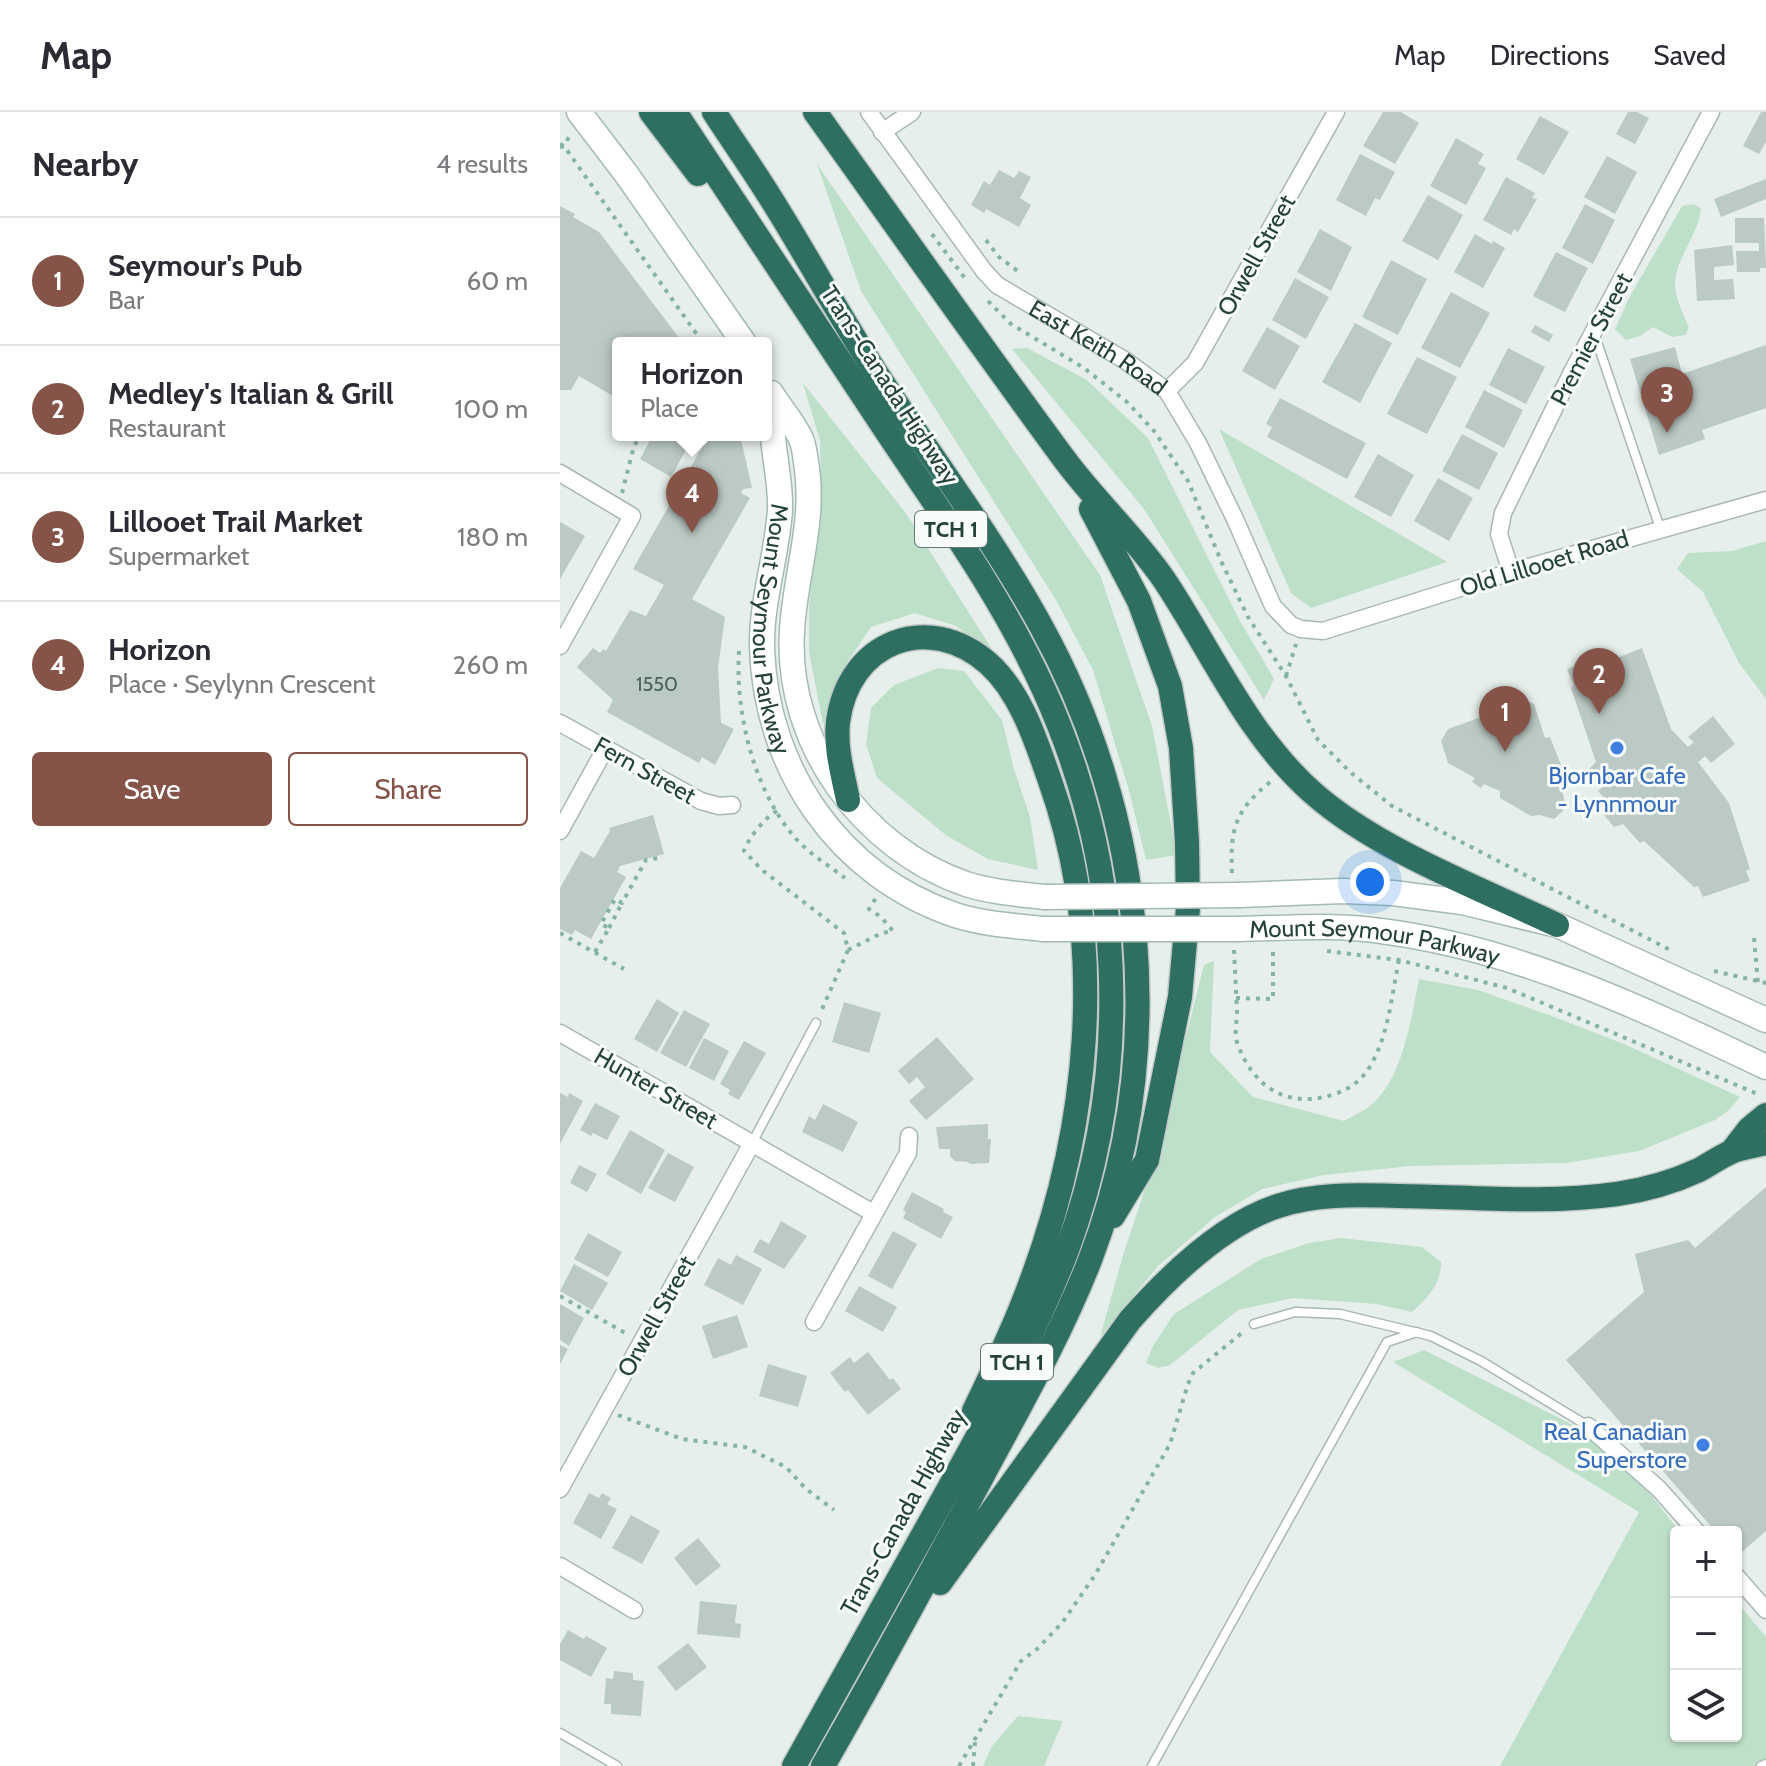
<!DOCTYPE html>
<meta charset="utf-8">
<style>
body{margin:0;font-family:Cabin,sans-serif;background:#f2f2f3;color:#2b2b33}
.controls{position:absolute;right:24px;bottom:24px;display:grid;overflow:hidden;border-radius:8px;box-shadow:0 2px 6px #0004}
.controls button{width:72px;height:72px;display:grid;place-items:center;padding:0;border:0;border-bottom:2px solid #e1e1e2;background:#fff;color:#2b2b33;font:40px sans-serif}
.you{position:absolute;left:810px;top:770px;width:28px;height:28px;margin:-20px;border:6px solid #fff;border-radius:50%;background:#1a73e8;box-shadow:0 0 0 12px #1a73e833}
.badge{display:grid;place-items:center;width:52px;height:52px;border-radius:50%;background:#855347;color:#fff;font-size:26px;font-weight:700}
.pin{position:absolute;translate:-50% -66px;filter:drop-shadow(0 2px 4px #0008)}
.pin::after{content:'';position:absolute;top:42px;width:28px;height:24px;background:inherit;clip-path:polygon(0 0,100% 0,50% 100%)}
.popup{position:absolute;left:52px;top:225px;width:160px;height:104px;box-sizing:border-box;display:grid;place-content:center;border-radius:8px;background:#fff;filter:drop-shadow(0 2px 6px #0005);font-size:26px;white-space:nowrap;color:#7c7c81}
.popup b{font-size:30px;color:#2b2b33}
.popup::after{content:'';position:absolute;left:50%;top:100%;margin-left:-16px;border:16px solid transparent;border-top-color:#fff}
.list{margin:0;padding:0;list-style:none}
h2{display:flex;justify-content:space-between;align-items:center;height:104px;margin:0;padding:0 32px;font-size:34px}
h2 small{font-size:26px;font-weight:400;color:#7c7c81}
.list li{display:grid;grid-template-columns:52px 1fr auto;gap:24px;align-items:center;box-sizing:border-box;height:128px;padding:0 32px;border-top:2px solid #e1e1e2}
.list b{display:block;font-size:30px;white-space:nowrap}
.list p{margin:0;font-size:26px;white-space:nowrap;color:#7c7c81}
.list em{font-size:26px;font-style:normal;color:#7c7c81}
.actions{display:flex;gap:16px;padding:24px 32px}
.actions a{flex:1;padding:18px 0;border:2px solid #855347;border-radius:8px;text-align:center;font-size:28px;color:#855347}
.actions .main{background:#855347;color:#fff}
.icon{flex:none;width:44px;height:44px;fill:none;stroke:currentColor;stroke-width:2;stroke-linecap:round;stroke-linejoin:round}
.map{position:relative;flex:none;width:1206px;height:1654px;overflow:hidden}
header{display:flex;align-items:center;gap:48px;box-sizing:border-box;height:112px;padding:0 40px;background:#fff;border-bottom:2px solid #e1e1e2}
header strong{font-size:38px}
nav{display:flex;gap:44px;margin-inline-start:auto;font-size:28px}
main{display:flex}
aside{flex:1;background:#fff}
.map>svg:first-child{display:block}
.green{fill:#bfe0c8}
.building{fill:#bbcac4}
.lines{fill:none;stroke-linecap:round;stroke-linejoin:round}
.lane-casing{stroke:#a8b8b2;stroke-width:11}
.street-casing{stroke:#a8b8b2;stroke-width:19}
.secondary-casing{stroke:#a4bbb3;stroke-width:27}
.highway-casing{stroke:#c2cac8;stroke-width:27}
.path{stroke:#86b3a5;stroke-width:4;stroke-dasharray:4 6;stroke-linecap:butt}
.lane{stroke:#fff;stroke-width:8}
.street{stroke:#fff;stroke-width:16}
.secondary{stroke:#fff;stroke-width:24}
.highway{stroke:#2f6f62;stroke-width:24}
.secondary-bridge-casing{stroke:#a4bbb3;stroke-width:27;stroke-linecap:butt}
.secondary-bridge{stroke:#fff;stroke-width:24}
.shop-dot{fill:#3f7fe0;stroke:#f7fbf9;stroke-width:3}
.labels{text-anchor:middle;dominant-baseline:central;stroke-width:6;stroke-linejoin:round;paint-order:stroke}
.number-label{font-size:20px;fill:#4a645c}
.shield{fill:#f7fbf9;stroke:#637a73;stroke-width:2}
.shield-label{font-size:22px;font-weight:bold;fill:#24423a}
.street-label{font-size:24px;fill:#24423a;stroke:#f7fbf9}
.shop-label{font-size:24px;fill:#366cbe;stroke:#f7fbf9}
</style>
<header>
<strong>Map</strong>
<nav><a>Map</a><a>Directions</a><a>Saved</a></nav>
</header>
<main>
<aside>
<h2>Nearby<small>4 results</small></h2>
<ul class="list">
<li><span class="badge">1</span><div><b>Seymour's Pub</b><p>Bar</p></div><em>60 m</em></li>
<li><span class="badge">2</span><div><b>Medley's Italian &amp; Grill</b><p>Restaurant</p></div><em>100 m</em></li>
<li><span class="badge">3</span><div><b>Lillooet Trail Market</b><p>Supermarket</p></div><em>180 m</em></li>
<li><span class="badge">4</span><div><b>Horizon</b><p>Place · Seylynn Crescent</p></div><em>260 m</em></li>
</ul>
<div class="actions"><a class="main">Save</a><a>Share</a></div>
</aside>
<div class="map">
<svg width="1206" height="1654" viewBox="0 0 1206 1654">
<rect width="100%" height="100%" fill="#e6efeb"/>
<g class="green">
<polygon points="257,52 540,463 592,614 617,743 586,748 570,682 533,558 496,488 301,179"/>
<path d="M1134,92l7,5c-3,27 -26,49 -26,77 1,14 9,29 14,42l-4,7 -13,2 -19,-10 -13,9 -14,4 -11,-11 14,-31 53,-92z"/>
<polygon points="467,236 527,268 588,326 679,507 714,567 704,588 584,397 452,237"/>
<polygon points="243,271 345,400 435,542 396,514 355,501 311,515 288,549 272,600 263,612 249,540 249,492 261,376 260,329"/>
<polygon points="659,317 887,450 751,496 731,481"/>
<polygon points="1206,429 1206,587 1179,551 1143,480 1117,457 1128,441 1172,439"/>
<polygon points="378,556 404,559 442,608 454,657 470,705 478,758 428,747 387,724 317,666 306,632 311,596 334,573"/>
<path d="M654,849l-4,91 43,45 91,24c8,-5 19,-9 27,-16 32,-26 40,-87 48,-126l59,11 71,25 75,29 116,53 -11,13 -14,10 -76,31 -73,12 -155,3 -87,9 -62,14 -47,28 -57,49 -58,71 24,-85 32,-96 48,-191z"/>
<path d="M781,1126l81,9 19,15c0,22 -13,36 -29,50l-35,-8 -84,-6 -55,12 -68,55 -12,3 -12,-5 7,-17 21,-32 87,-55 48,-16z"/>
<polygon points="864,1238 1051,1332 1120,1420 1116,1420 1116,1624 1176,1624 1176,1489 1206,1525 1206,1654 940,1654 1079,1400 833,1250"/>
<polygon points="458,1604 503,1609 484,1654 423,1654 432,1634"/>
</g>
<g class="building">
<polygon points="823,0 841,0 859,11 835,52 803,34"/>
<polygon points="1068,0 1077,0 1089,6 1075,32 1056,22"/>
<polygon points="1201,0 1206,0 1206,30 1199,42 1183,34"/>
<polygon points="980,4 1009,20 984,63 956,47"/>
<polygon points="896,26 924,42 918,52 926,56 906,93 870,74"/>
<polygon points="800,42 835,60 820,88 815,86 806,104 776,88"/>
<polygon points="1047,44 1077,60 1055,102 1024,85"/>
<polygon points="439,58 454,66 459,59 471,65 460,86 471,93 459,115 426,97 424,101 411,93 424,69 430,73"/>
<polygon points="946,65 975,81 972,86 977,87 958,120 954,117 951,123 923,108"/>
<polygon points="1206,67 1206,87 1161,105 1154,87"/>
<polygon points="868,83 903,103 878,148 842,129"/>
<polygon points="1025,92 1055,108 1033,152 1002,136"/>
<polygon points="0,94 15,102 13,105 39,120 123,231 58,231 58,287 19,264 11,278 0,278"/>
<polygon points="1175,106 1204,106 1206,156 1200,156 1200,160 1177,160 1176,139 1199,139 1199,131 1175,131"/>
<polygon points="760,117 792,135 771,179 737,160"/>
<polygon points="915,122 932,132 933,129 945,136 923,176 894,160"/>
<polygon points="1172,133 1174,153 1154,155 1154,168 1173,167 1175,187 1137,189 1134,138"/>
<polygon points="996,140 1028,156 1005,200 973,184"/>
<polygon points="831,148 867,167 838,223 802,205"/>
<polygon points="735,166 769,185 746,227 712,208"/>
<polygon points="891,180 930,201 900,256 861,236"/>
<polygon points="795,211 832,231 800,291 762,270"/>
<polygon points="975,213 993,223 989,230 971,220"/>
<polygon points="707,215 740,234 715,278 682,259"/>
<polygon points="1206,233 1206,296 1142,318 1145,327 1099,343 1070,247 1115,235 1122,262"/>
<polygon points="948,236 985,255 966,292 929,273"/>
<polygon points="857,245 897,265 867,322 827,302"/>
<polygon points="924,278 963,298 944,336 905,315"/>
<polygon points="720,286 806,331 787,367 707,325 712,315 706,312"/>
<polygon points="902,322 938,341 919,378 882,359"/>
<polygon points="93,323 134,323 111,365 80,347"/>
<polygon points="149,323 180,323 192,376 183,377 181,381 190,386 132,487 165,505 158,556 161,611 174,617 155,653 142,645 139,651 47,600 53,588 17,555 33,536 40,541 43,537 46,539 70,498 86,504 104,473 73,457"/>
<polygon points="818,342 854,363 831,405 794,385"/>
<polygon points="878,366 913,386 889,429 854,409"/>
<polygon points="0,410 25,424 0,467"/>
<polygon points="1082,536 1111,617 1128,635 1134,630 1128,625 1153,604 1175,632 1151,651 1145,644 1138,650 1169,691 1190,757 1186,759 1190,769 1143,785 1138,774 1134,775 1084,729 1080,731 1063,712 1054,715 1044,703 1053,696 1038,679 1044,674 1038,666 1031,667 1028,658 1036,650 1011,576 1014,573 1007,557 1030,549 1034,555"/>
<polygon points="966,589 974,592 985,626 990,625 1001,653 997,655 1000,663 1010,660 1013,672 1002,677 1005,692 1001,693 1003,699 994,707 980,703 971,704 940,686 940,679 924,672 921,676 912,670 915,666 888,651 881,629 888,617"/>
<polygon points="93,703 104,742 60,754 57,760 66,765 31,827 15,818 12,823 0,817 0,776 21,739 34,746 50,719 49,716"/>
<polygon points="97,887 119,901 97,940 74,927"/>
<polygon points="284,890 321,901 309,941 272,930"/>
<polygon points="124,898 150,912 126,955 100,941"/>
<polygon points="377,925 414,967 366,1008 349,989 365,975 357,965 349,972 338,959"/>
<polygon points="144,926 169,939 154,969 129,956"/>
<polygon points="184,929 206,941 179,988 168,982 170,978 160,972"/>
<polygon points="0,981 8,985 9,981 23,989 0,1032"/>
<polygon points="35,991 60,1004 47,1028 33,1021 31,1024 20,1018"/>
<polygon points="263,992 298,1010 283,1040 242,1020 249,1004 255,1008"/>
<polygon points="428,1012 428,1027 431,1027 429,1051 410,1052 408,1050 395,1049 390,1044 390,1037 379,1037 376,1015"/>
<polygon points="70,1018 105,1038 81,1082 46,1062"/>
<polygon points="108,1041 134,1055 115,1090 88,1076"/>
<polygon points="19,1053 37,1062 27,1080 10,1071"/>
<polygon points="1206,1075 1206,1419 1176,1445 1176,1420 1156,1420 1006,1248 1084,1180 1075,1142 1128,1128 1135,1136"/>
<polygon points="352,1080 384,1097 383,1100 393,1105 381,1127 343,1106 346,1100 343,1098"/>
<polygon points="221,1109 247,1124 224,1157 193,1140 200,1127 209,1132"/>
<polygon points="333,1119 357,1132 332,1177 308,1164"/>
<polygon points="28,1121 62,1140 48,1165 14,1147"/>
<polygon points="176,1143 202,1157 183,1193 144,1173 158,1146 171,1153"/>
<polygon points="14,1152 48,1171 32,1198 0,1179"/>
<polygon points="299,1174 337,1195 323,1220 285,1199"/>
<polygon points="0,1192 24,1206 9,1234 0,1228"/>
<polygon points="177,1203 188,1235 153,1247 142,1214"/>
<polygon points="0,1233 8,1237 0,1252"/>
<polygon points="308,1240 330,1268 333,1266 341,1277 308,1303 288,1278 285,1280 270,1261 290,1245 294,1251"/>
<polygon points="208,1252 247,1264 238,1295 199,1284"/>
<polygon points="29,1381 39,1386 42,1381 51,1386 47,1392 57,1397 41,1427 13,1411"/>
<polygon points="71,1403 100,1419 82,1452 52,1436"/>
<polygon points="138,1426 161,1454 136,1474 114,1446"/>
<polygon points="140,1489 177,1493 175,1511 181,1512 180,1526 137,1522"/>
<polygon points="8,1518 24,1527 26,1524 47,1536 31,1565 0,1548 0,1532"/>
<polygon points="128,1531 147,1555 116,1579 97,1555"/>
<polygon points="54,1559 73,1561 73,1568 84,1569 81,1604 51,1602 51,1592 44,1592 46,1566 53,1567"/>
</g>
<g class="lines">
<defs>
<g id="lane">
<polyline points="1034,221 1100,416"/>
<polyline points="192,1031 256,911"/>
<polyline points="694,1212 735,1200 780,1202 871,1224 921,1249 1028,1314"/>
<polyline points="0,1621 57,1654"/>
<polyline points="592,1654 827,1230 857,1220"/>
<polyline points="1201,1654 1206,1652"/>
</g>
<g id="street">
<path id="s1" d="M309,0l115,159 13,14 129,76 41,30 31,52 37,76 38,87 18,19 10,4 22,2 188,-59 255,-72"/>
<polyline points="322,20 352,0"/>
<polyline points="607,279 635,251 776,0"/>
<polyline points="0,361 72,404 0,534"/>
<polyline points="951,460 939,422 943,401 1012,260 1151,0"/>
<polyline points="0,611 141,689 159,694 172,693"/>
<polyline points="0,719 45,637"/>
<polyline points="0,921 313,1101"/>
<polyline points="254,1210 348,1041 349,1024"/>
<polyline points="1028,1314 1099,1377 1137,1420"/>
<polyline points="0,1377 192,1031"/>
<polyline points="0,1454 74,1498"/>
<polyline points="1176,1464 1206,1498"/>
</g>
<g id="secondary">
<polyline points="19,0 67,63 184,231"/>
<path d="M211,281c9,15 23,30 30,46 3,6 4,16 5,23 10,58 -11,112 -14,169 -7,111 70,217 174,253 25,8 52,10 78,13"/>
<path id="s2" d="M211,283c1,14 0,28 2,42 2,25 8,48 7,73 -3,46 -19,91 -18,138 4,121 76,227 193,267 28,9 59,11 89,14"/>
<polyline points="680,783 783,779 833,781 902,790 997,813 1206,908"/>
<path id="s3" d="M680,817c47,-1 95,-5 141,2 135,17 263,78 385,136"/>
</g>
<g id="highway">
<polyline points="91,0 138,62"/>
<path d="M115,0c70,105 140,211 210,317 56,84 117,168 159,261 80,176 90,378 23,560 -33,87 -79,168 -124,249 -50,89 -99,178 -149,267"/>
<path d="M154,0c18,28 38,56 56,85 36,57 68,117 105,174 55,85 117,166 166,255 106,192 128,428 49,634 -29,74 -69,144 -107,215 -52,97 -105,195 -160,291"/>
<path d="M255,0c83,116 165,233 250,348 31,42 71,78 100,121 47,71 83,155 148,212 63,56 168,96 244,132"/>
<polyline points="531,397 579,489 610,574 621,636 627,730 628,796 620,885 587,1048 553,1104"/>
<path d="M288,688c-5,-25 -13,-52 -10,-78 10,-80 90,-112 151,-58 32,29 47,77 61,117 59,165 39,353 -24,514 -15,40 -34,78 -52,116"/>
<polyline points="1172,1039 1189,1017 1206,1003"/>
<path d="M380,1471l190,-263c38,-43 92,-96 148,-114 38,-13 81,-11 120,-10 73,1 148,8 219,-2 28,-4 56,-12 82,-24 11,-6 21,-13 32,-18 11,-5 24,-6 35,-9"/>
</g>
</defs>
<use href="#lane" class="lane-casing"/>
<use href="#street" class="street-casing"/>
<use href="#secondary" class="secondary-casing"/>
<use href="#highway" class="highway-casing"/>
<g class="path">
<polyline points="0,32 4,34 143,231"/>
<polyline points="0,35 4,34 10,23"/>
<polyline points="372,122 407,169"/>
<polyline points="426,128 439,145 459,160"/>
<polyline points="428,189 451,212 524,256 567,290 594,319 628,369 661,449 688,505 726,564 758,628 790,660 832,694 1114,840"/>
<polyline points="62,381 74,334 81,323"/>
<path d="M179,539c-4,60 14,136 53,183 14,18 35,30 53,44"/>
<polyline points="726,564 736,532"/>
<path d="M217,699c-12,6 -29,28 -33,40l18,19 82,63 4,17 -28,64"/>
<path d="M672,761c-2,-45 3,-62 38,-91"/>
<polyline points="49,816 62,791"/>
<polyline points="0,821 64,857"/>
<polyline points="1194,826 1198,871"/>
<polyline points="288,838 322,821 333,819 321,805 309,797 316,786"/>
<path d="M674,838c1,20 2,41 3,62 0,10 -3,21 0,30 15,44 49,67 95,53 19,-6 32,-16 41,-34 16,-30 19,-68 26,-101"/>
<polyline points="767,839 839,848 947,876 1200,983"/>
<polyline points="35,840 49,816 41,812 55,787 62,791 86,748 99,746"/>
<polyline points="1154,859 1206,871"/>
<polyline points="676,886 713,887 713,837"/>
<polyline points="0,1184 67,1222"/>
<polyline points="58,1303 122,1327 185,1335 226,1355 245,1376 274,1398"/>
<polyline points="399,1654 461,1549 477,1537 502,1511 535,1463 610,1332 628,1272 633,1261 683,1220"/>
<polyline points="413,1654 415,1630"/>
</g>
<use href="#lane" class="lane"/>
<use href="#street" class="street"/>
<use href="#secondary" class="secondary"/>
<use href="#highway" class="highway"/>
<defs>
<g id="secondary-bridge">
<polyline points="484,785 680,783"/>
<polyline points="484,817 680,817"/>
</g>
</defs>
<use href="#secondary-bridge" class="secondary-bridge-casing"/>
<use href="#secondary-bridge" class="secondary-bridge"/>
</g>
<g class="shop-dot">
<circle cx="1057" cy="636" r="8"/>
<circle cx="1143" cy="1333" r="8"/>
</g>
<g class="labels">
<g class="number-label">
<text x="97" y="572">1550</text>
</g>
<g class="shield">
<rect x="355" y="399" width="72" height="36" rx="6"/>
<rect x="421" y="1232" width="72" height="36" rx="6"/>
</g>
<g class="shield-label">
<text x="391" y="417">TCH 1</text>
<text x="457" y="1250">TCH 1</text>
</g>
<g class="street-label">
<text transform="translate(696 143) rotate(-61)">Orwell Street</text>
<text transform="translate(1031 227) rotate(-62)">Premier Street</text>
<text stroke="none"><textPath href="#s1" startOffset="334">East Keith Road</textPath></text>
<text transform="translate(330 273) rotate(57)">Trans-Canada Highway</text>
<text transform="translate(984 451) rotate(-17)">Old Lillooet Road</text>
<text stroke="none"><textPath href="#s2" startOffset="236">Mount Seymour Parkway</textPath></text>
<text transform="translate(85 658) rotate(29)">Fern Street</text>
<text stroke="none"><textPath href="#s3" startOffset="136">Mount Seymour Parkway</textPath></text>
<text transform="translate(96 976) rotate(30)">Hunter Street</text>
<text transform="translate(96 1204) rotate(-61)">Orwell Street</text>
<text transform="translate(343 1400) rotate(-61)">Trans-Canada Highway</text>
</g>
<g class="shop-label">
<text x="1057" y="663">Bjornbar Cafe<tspan x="1057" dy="28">- Lynnmour</tspan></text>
<text x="1127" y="1319" text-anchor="end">Real Canadian<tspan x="1127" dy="28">Superstore</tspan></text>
</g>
</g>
</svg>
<div class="controls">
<button>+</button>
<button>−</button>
<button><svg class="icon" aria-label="layers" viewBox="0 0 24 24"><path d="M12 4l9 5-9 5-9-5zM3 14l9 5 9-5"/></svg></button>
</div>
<div class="you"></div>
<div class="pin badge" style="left:945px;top:640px">1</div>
<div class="pin badge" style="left:1039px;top:602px">2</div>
<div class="pin badge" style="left:1107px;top:321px">3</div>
<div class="pin badge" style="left:132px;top:421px">4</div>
<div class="popup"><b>Horizon</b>Place</div>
</div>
</main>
